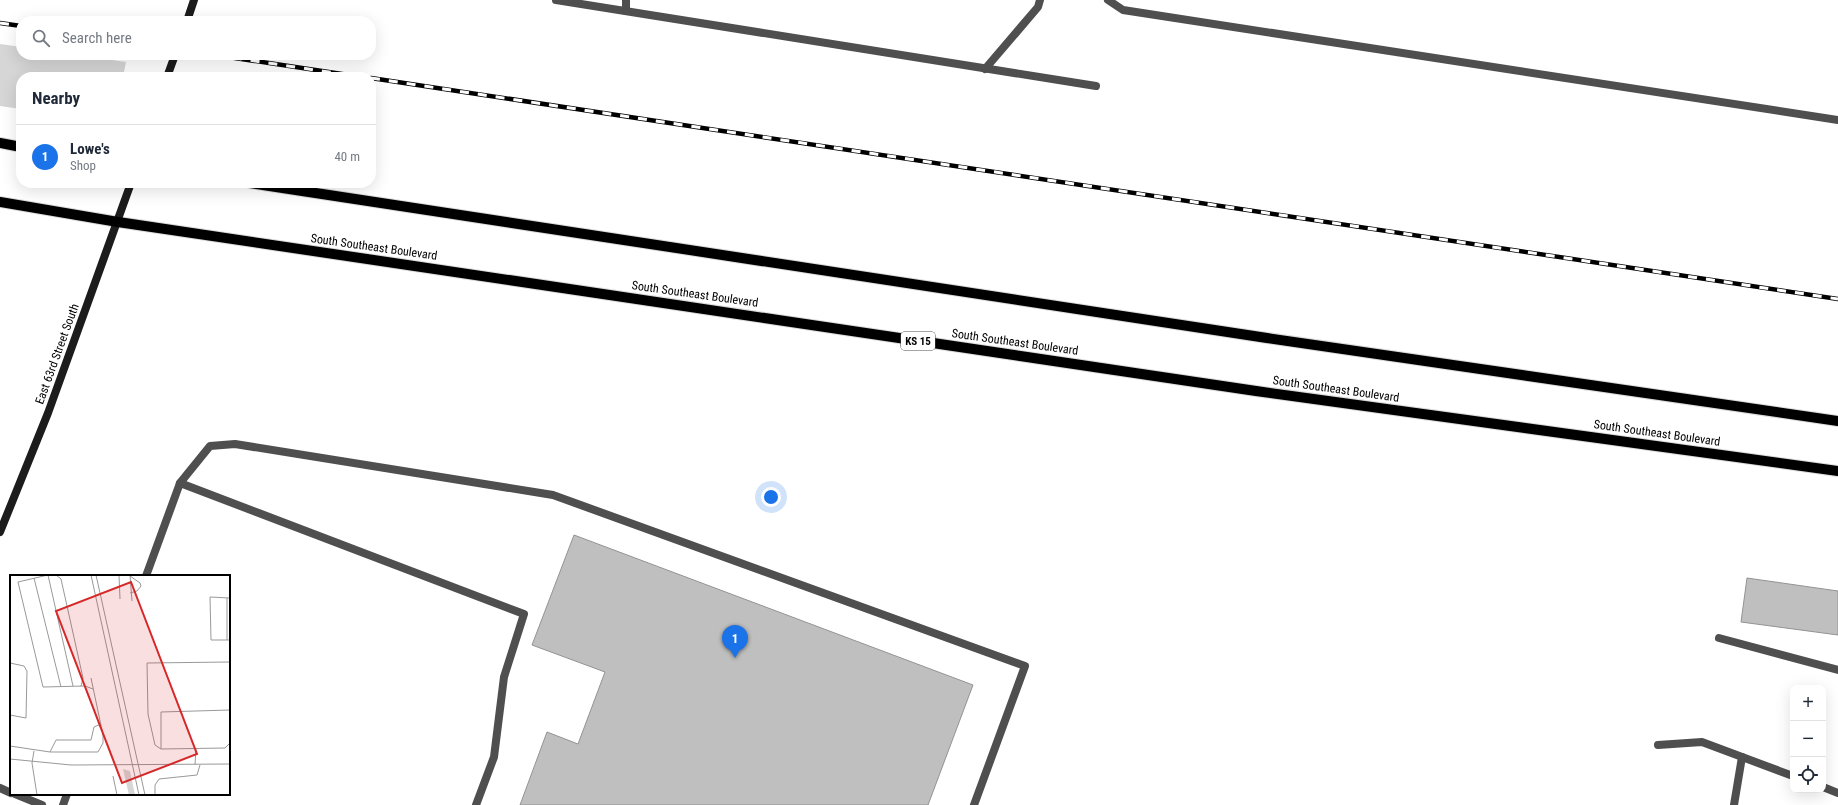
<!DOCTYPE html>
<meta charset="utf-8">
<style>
body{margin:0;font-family:"Roboto Condensed",sans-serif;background:#f2f2f3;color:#1f2937}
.controls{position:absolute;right:12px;bottom:12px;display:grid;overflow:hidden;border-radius:8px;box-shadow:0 4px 16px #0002}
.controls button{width:36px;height:36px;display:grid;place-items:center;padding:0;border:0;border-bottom:1px solid #e0e1e3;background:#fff;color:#1f2937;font:20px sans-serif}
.you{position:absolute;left:771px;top:497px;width:14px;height:14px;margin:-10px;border:3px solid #fff;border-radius:50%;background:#1a73e8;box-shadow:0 0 0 6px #1a73e833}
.badge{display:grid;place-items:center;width:26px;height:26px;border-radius:50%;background:#1a73e8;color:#fff;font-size:13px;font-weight:700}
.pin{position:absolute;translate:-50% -33px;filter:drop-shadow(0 1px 2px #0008)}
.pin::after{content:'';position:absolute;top:21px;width:14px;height:12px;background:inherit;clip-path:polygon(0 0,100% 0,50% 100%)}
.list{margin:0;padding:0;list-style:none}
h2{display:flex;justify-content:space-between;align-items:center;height:52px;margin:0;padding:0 16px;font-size:17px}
h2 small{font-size:13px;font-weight:400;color:#747a83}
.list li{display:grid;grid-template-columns:26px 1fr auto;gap:12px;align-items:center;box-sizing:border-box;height:64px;padding:0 16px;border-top:1px solid #e0e1e3}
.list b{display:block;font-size:15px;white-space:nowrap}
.list p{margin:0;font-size:13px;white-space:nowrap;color:#747a83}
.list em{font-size:13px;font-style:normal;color:#747a83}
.icon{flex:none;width:22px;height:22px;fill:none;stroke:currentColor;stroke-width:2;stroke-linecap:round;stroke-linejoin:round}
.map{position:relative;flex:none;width:1838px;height:805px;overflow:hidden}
.search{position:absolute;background:#fff;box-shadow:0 4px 16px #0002;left:16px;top:16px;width:360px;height:44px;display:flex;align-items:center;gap:10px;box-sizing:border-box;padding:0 14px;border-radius:16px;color:#747a83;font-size:15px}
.panel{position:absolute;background:#fff;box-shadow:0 4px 16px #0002;left:16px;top:72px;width:360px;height:116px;border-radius:16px}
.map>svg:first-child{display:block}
.green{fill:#d6d6d6}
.building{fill:#bfbfbf;stroke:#939393}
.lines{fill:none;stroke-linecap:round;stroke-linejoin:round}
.primary-casing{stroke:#dbdbdb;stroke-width:12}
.lane{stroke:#4f4f4f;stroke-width:8}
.street{stroke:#4f4f4f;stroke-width:8}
.secondary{stroke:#1c1c1c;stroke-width:8}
.primary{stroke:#000;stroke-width:10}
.rail-casing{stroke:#000;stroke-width:4.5}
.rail{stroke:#fff;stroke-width:3;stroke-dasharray:9;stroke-linecap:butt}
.labels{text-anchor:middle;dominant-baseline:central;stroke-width:3.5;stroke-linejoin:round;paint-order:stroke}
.shield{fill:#fff;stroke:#4c4c4c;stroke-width:1}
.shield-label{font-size:11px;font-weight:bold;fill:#000}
.street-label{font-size:12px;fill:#000;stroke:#fff}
.inset-road{fill:none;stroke:#999;stroke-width:1}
.view{fill:#d62828;fill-opacity:0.15;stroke:#d62828;stroke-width:2}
.inset-edge{fill:none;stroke:#000;stroke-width:2}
</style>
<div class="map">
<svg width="1838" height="805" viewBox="0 0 1838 805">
<rect width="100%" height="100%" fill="#fff"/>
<polygon class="green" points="0,44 21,47 21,55 76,55 126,62 123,77 21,77 21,109 0,106"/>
<g class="building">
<polygon points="574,535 973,685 928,805 520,805 547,732 578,744 605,672 532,645"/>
<polygon points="1747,578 1838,591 1838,635 1741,622"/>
</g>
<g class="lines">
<defs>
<g id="primary">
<polyline points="0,143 21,147"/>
<polyline points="250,183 1267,338 1838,421"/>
<polyline points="0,202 118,222 1256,391 1838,471"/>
</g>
</defs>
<use href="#primary" class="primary-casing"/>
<g class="lane">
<polyline points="626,0 626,11"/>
<polyline points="1108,0 1123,10 1838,120"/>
<polyline points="985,69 1038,7 1040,0"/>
<polyline points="180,483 210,446 235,444 553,495 1025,666 974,805"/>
<polyline points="146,576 180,483 524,614 504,677 494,757 476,805"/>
<polyline points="1719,638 1838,670"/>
<polyline points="0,788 11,793"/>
<polyline points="15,794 42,805"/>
<polyline points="63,805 67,794"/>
<polyline points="1734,805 1742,757"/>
</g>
<g class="street">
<polyline points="556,0 1096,86"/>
<polyline points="1658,745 1702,742 1793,776"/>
<polyline points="1823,787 1838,793"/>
</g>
<g class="secondary">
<polyline points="187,21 194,0"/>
<polyline points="167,77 175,55"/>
<polyline points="0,532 48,413 131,183"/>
</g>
<use href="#primary" class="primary"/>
<defs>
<g id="rail">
<polyline points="0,23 21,26"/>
<polyline points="215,55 362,77"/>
<polyline points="371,78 1838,299"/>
</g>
</defs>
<use href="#rail" class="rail-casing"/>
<use href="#rail" class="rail"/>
</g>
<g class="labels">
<rect class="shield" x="901" y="332" width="34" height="18" rx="3"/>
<g class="shield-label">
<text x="918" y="341">KS 15</text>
</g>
<g class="street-label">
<text transform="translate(374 247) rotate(8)">South Southeast Boulevard</text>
<text transform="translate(695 294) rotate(8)">South Southeast Boulevard</text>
<text transform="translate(1015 342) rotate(8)">South Southeast Boulevard</text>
<text transform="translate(57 354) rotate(-70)">East 63rd Street South</text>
<text transform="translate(1336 389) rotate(8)">South Southeast Boulevard</text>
<text transform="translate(1657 433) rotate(8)">South Southeast Boulevard</text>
</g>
</g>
<g transform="translate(10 575)">
<rect width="220" height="220" fill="#fff"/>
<path d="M113,194l7,2 5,24h-6z" fill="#d6d6d6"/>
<path class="inset-road" d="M38,0l-30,7 25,105 42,-1 8,3M38,0l25,111M46,0l5,4 22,99 -2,8M81,0l48,220M86,0l49,220M109,0l1,24M120,0l2,26M120,1l10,7 1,3 -4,5 -7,2M24,3l27,109M217,23v42M220,23l-20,-1 1,43h19M0,88l14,3 3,5 -1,47 -16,-3M220,135l-69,2v37l64,-1 5,-5M0,171l40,6h48l5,-9v-8l-12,-57M151,174l-6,-4 -7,-31 -1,-51 83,-1M24,176l-2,12 5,32M40,177l6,-12h35l3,-13 7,-3M0,184l61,6 159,-1M185,190l1,-17M103,201l4,19M145,220v-10l4,-6 38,-4 3,-10"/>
<path class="view" d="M121,7l66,172 -75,29 -66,-172z"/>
<rect width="220" height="220" class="inset-edge"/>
</g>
</svg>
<div class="controls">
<button>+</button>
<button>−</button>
<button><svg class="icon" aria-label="locate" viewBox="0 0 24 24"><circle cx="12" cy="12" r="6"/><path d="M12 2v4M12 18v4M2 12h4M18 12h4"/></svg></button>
</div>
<div class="you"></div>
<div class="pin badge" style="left:735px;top:658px">1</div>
<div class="search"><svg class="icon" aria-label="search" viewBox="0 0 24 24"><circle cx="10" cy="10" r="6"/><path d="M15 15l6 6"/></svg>Search here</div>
<section class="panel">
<h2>Nearby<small></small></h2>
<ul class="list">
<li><span class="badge">1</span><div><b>Lowe's</b><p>Shop</p></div><em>40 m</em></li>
</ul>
</section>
</div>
